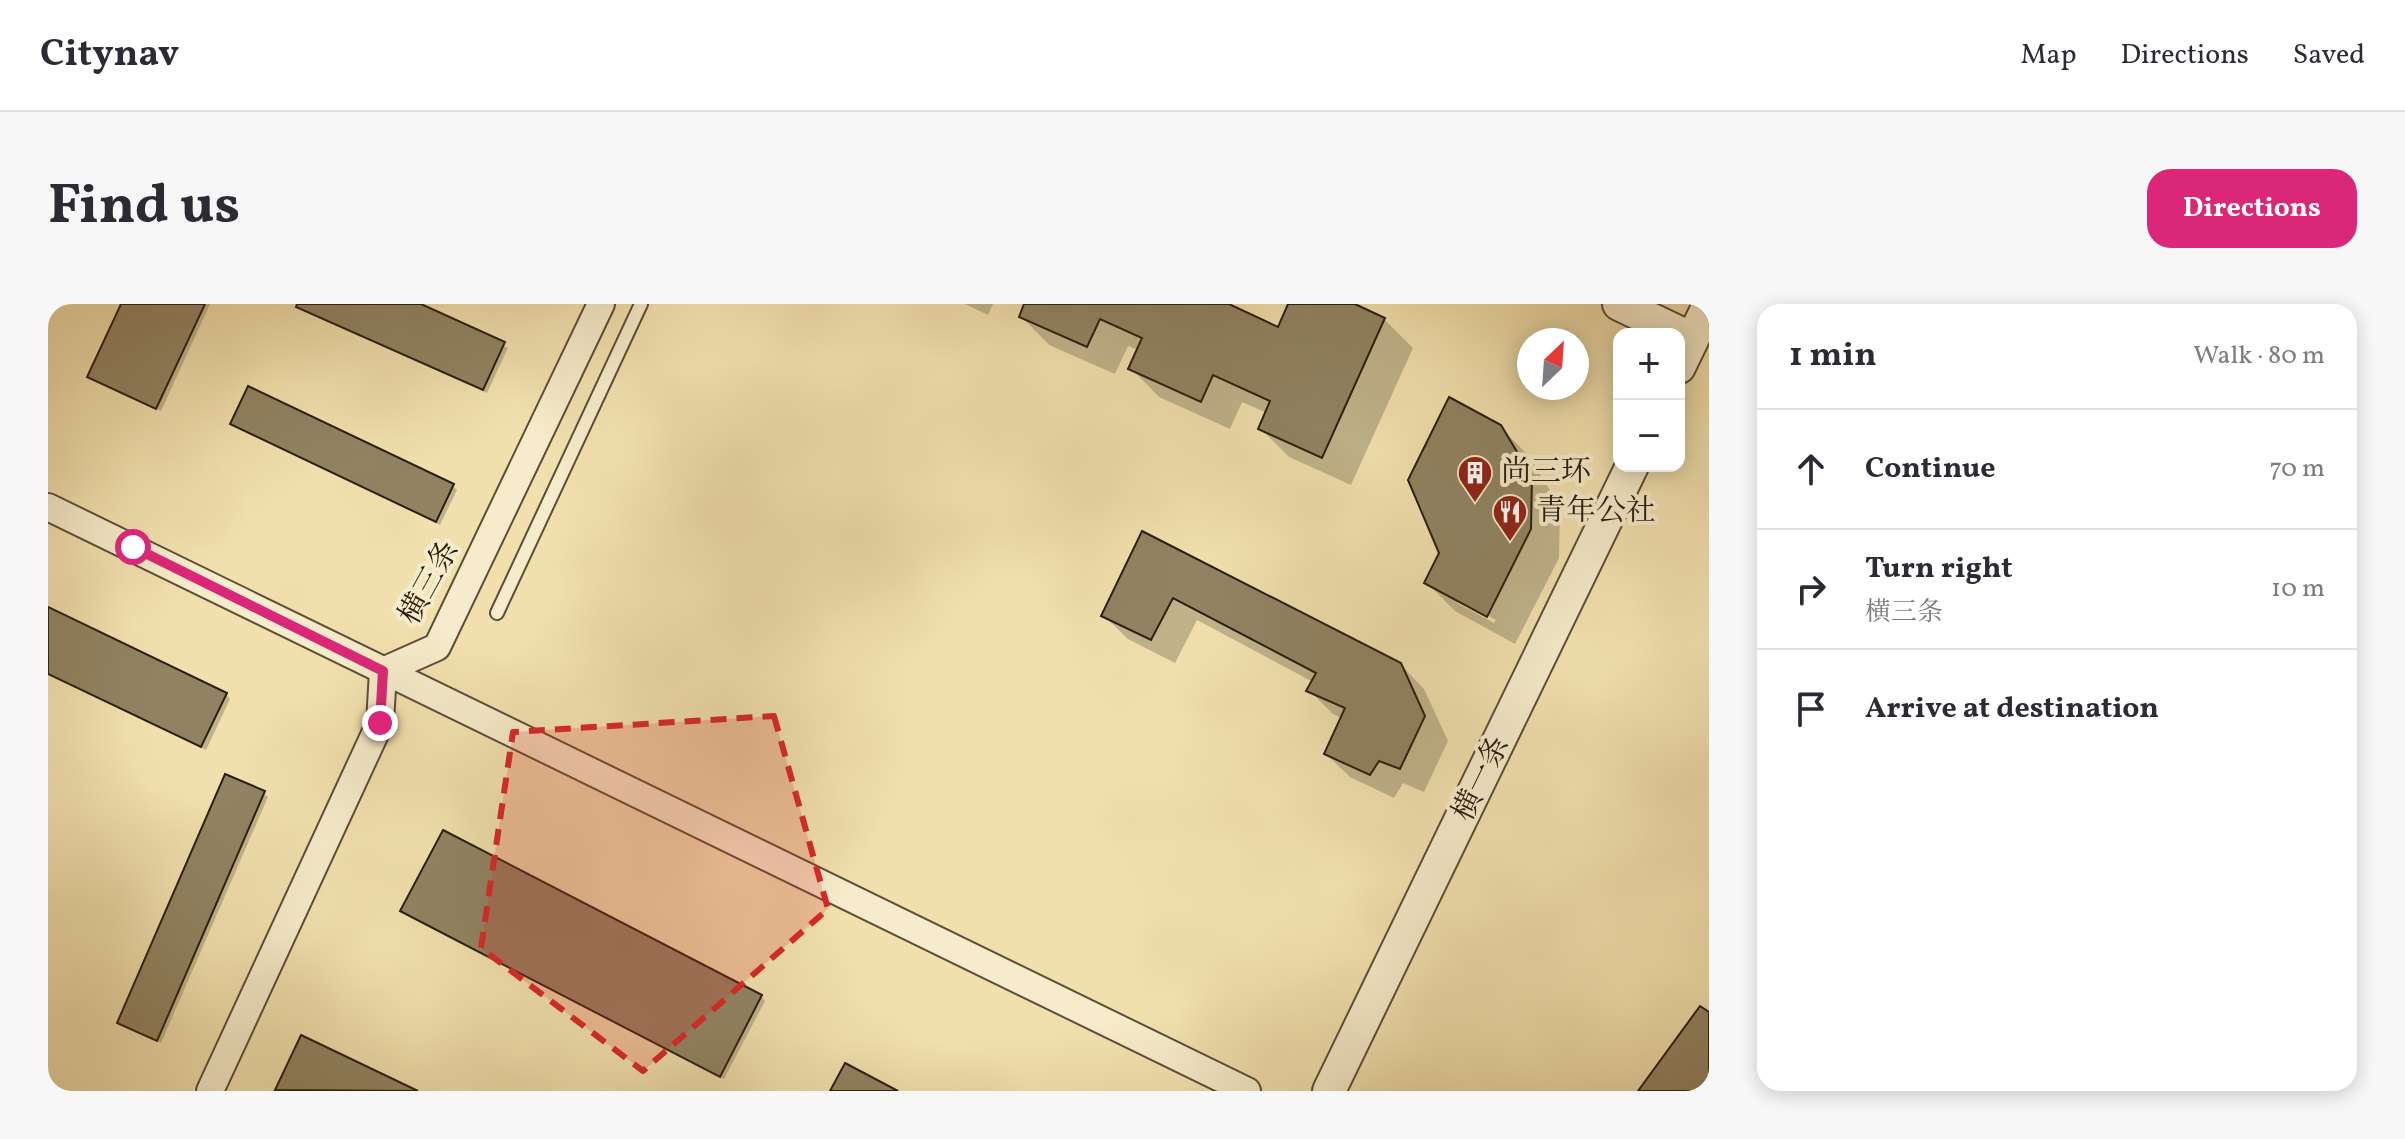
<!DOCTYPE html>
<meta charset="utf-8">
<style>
body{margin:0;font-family:Vollkorn,"Noto Serif SC",serif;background:#f7f7f7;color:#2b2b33}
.controls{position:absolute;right:24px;top:24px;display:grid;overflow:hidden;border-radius:16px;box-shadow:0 4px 20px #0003}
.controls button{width:72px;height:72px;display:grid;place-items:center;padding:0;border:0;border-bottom:2px solid #e1e1e2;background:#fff;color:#2b2b33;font:40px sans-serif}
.compass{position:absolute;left:1469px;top:24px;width:72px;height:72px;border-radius:50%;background:#fff;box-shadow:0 4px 20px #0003;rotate:25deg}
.stop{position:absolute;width:24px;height:24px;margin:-18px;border:6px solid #db2777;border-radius:50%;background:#fff}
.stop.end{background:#db2777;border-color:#fff;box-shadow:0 2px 8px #0008}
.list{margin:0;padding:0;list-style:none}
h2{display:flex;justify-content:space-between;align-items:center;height:104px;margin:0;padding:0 32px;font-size:34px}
h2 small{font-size:26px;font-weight:400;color:#7c7c81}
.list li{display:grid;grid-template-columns:52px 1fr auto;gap:24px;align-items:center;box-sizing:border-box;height:120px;padding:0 32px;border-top:2px solid #e1e1e2}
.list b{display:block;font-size:30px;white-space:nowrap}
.list p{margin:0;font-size:26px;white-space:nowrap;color:#7c7c81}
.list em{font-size:26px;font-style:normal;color:#7c7c81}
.icon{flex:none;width:44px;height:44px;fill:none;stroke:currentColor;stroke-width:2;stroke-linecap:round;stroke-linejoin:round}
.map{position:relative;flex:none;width:1661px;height:787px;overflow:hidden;border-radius:24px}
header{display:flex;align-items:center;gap:48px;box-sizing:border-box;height:112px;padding:0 40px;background:#fff;border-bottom:2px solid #e1e1e2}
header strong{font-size:38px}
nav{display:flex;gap:44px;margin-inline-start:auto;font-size:28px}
.intro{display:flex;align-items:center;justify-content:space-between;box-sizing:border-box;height:192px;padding:0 48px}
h1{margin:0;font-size:56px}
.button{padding:20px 36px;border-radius:24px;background:#db2777;color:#fff;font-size:28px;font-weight:700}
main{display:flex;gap:48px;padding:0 48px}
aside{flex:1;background:#fff;border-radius:24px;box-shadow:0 4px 20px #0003}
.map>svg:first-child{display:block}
.shadow{fill:#0003;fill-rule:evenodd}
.building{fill:#918362;stroke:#2a1e0f;stroke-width:2}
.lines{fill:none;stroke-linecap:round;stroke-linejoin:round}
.service-casing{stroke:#5c4e37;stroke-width:16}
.minor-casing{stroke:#5c4e37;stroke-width:30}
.tertiary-casing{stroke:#5c4e37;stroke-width:36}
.service{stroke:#f6ebca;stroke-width:12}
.minor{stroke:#f6ebca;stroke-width:26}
.tertiary{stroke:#f6ebca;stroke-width:32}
.route{stroke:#db2777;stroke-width:10}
.marked{fill:#d62828;fill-opacity:0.2;stroke:#d62828;stroke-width:6;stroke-dasharray:16 10;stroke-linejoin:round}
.labels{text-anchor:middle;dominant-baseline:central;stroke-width:8;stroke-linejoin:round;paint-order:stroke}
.poi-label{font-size:30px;fill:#2a1e0f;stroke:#f6ebca;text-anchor:start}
.street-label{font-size:30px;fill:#2a1e0f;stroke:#f6ebca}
</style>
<header>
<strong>Citynav</strong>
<nav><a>Map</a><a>Directions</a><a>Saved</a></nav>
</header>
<div class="intro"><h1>Find us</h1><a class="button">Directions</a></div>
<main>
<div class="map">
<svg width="1661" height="787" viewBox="0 0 1661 787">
<rect width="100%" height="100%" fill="#f1e0ae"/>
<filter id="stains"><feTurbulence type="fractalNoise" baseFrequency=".0025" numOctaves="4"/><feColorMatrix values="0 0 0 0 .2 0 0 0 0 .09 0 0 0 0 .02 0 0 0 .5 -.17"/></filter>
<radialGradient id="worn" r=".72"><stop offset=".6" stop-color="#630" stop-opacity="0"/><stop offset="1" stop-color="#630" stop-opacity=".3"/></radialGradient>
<g class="shadow">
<polygon points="75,0 162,0 113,107 42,72"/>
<polygon points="252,0 368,0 460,44 439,89 255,7 250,2"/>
<polygon points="917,0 945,0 940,11"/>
<polygon points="978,0 1176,0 1231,25 1242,0 1302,0 1336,15 1365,44 1303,181 1241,153 1212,124 1219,109 1194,98 1182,125 1111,93 1083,64 1091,46 1080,42 1067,70 1001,41 973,12"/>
<polygon points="184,119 405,182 409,186 392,221"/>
<path d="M1452,123l29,29 31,51 -1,51 -44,86 -60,-33 -28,-28zM1409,295l39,21 -2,3 -37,-20z"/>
<polygon points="1095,230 1352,360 1376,385 1400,437 1376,488 1355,479 1346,494 1302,473 1278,450 1294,414 1285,410 1261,386 1265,378 1149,316 1127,359 1080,335 1056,312"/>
<polygon points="0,305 178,390 182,395 158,446 0,370"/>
<polygon points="215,489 220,493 113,739 76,723 71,719"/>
<polygon points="355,607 713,692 717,697 676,775"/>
<polygon points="254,733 366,787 231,787 229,785"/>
</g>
<g class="building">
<polygon points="73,0 157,0 108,105 39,73"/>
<polygon points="249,0 373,0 457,38 435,86 248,3"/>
<polygon points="976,0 1181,0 1230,23 1240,0 1307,0 1337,14 1274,154 1210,125 1222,97 1165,71 1153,98 1080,65 1094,34 1052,15 1039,43 971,13"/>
<polygon points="200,82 406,180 388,218 182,120"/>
<polygon points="1401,93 1453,121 1484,173 1483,225 1439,313 1376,279 1391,249 1360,176"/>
<polygon points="1094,227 1353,359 1377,412 1352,465 1331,457 1322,471 1276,450 1297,404 1258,387 1268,369 1125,294 1103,336 1053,312"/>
<polygon points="0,303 179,389 153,443 0,370"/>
<polygon points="177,470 217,487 109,737 69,719"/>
<polygon points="395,526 714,691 672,773 352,607"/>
<polygon points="1652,702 1661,708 1661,787 1590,787"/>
<polygon points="253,731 370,787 227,786"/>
<polygon points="797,759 850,787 782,787"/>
</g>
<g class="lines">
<defs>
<polyline id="service" points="449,309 593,0"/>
<g id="minor">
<polyline points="0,203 1199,787"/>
<polyline points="335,367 389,343 553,0"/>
<polyline points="162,787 332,419 335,367"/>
</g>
<g id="tertiary">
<polyline points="1571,0 1644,35"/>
<polyline points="1631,63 1661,1"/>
<polyline points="1281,787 1584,162"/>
</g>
</defs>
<use href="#service" class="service-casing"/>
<use href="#minor" class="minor-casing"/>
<use href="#tertiary" class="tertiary-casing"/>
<use href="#service" class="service"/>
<use href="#minor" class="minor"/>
<use href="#tertiary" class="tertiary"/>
</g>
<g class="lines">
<polyline class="route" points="85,243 335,367 332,419"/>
</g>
<path class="marked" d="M726,412l54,193 -185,162 -162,-123 32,-216z"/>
<defs>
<symbol id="building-pin" viewBox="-11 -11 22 30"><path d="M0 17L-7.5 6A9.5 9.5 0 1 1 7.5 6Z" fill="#8f2418" stroke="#f6ebca"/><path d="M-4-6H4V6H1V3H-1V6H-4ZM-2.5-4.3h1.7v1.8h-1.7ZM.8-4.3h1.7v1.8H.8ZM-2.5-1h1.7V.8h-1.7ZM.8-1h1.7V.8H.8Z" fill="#fff"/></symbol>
<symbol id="restaurant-pin" viewBox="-11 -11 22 30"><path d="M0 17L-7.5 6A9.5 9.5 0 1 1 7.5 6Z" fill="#8f2418" stroke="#f6ebca"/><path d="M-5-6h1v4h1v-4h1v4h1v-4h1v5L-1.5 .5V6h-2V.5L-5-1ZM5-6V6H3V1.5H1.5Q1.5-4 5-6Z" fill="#fff"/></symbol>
</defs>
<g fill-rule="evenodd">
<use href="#building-pin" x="1407" y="149" width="40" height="54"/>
<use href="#restaurant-pin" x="1442" y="188" width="40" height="54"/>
</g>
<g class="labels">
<g class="poi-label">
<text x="1453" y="169">尚三环</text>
<text x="1488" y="208">青年公社</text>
</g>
<g class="street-label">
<text transform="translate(382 279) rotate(-61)">横三条</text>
<text transform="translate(1434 475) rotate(-64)">横一条</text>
</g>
</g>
<rect width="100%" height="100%" filter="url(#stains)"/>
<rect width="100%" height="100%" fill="url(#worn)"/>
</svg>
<div class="controls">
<button>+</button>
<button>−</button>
</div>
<svg class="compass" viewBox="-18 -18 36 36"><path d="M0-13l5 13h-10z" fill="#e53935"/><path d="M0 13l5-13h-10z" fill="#7c7c81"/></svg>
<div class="stop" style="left:85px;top:243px"></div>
<div class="stop end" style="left:332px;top:419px"></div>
</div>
<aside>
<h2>1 min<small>Walk · 80 m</small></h2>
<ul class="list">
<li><svg class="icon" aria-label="ahead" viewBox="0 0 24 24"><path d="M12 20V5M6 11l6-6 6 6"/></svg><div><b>Continue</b></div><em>70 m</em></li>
<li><svg class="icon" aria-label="right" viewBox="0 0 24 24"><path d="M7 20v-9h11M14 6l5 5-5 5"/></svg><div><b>Turn right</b><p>横三条</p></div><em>10 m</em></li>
<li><svg class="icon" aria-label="arrive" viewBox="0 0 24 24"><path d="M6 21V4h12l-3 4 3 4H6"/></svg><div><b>Arrive at destination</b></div></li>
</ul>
</aside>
</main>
